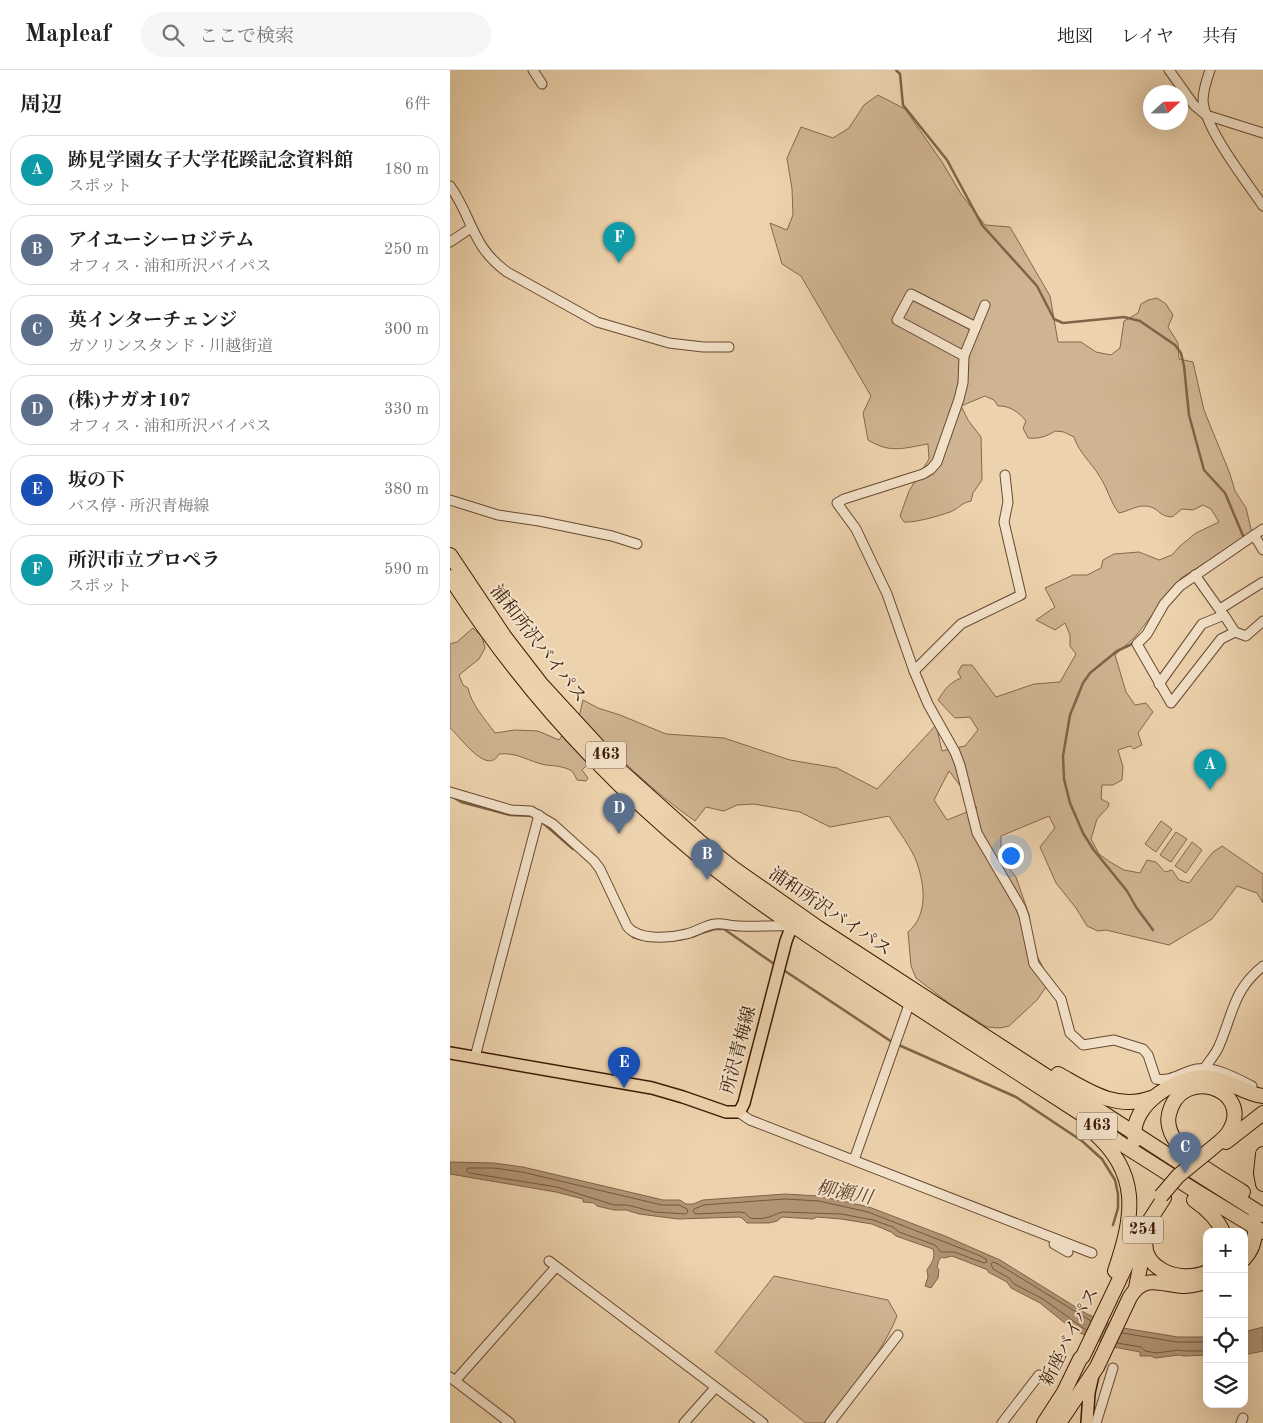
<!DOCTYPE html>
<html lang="ja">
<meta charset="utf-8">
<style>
body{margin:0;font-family:"Old Standard TT","Noto Serif JP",serif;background:#f6f6f6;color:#222}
.controls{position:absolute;right:15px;bottom:15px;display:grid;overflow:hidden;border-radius:10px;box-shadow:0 5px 20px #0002}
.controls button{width:45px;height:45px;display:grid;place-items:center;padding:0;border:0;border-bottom:1px solid #e0e0e0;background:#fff;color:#222;font:25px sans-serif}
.compass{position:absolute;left:693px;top:15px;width:45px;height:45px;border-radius:50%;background:#fff;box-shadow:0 5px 20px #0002;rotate:68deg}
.you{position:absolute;left:560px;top:785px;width:18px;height:18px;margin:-12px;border:4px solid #fff;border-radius:50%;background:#1a73e8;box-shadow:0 0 0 8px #1a73e833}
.badge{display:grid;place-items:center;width:32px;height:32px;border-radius:50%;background:#8f2418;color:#fff;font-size:16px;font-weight:700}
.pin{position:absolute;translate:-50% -41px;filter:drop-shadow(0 1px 2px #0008)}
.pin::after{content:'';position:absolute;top:26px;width:18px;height:15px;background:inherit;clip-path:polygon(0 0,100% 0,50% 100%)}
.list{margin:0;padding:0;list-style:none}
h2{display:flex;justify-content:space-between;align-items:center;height:65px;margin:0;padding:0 20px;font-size:21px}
h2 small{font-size:16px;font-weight:400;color:#767676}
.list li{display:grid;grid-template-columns:32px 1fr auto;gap:15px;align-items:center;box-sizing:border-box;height:70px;margin:0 10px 10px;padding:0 10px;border:1px solid #e0e0e0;border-radius:20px}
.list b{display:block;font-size:19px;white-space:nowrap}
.list p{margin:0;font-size:16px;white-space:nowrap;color:#767676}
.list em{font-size:16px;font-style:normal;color:#767676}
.icon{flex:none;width:28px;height:28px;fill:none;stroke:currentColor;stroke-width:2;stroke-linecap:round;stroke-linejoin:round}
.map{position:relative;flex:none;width:813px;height:1353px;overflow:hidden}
header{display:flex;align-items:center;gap:30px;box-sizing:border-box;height:70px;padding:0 25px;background:#fff;border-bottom:1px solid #e0e0e0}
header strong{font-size:24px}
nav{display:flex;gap:28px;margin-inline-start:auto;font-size:18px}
.search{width:350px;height:45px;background:#f6f6f6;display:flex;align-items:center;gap:12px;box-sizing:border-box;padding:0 18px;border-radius:28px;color:#767676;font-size:19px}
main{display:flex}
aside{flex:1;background:#fff}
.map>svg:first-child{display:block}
.green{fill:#cfb491;stroke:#85674c;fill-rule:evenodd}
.water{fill:#b09474;stroke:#816348}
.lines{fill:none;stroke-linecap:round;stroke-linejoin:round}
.shore{stroke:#76573d;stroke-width:1}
.stream{stroke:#816348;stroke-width:2.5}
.minor-casing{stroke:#684830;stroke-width:11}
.major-casing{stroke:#3b1a06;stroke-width:14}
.highway-casing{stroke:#3b1a06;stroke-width:16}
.minor{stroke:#f3e2ca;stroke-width:9}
.major{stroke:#edd3ad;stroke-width:11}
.highway{stroke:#edd3ad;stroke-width:14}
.highway-bridge-casing{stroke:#3b1a06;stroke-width:16;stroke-linecap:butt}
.highway-bridge{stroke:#edd3ad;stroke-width:14}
.labels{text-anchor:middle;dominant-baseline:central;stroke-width:4;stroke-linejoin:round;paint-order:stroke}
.shield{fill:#f3e2ca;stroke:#725641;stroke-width:1}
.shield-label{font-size:16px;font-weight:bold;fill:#3b1a06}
.street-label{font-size:18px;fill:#3b1a06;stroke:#f3e2ca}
.water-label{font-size:19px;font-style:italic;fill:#64452c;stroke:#f3e2ca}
</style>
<header>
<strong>Mapleaf</strong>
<div class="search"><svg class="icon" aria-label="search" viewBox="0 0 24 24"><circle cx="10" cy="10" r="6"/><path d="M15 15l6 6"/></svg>ここで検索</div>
<nav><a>地図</a><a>レイヤ</a><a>共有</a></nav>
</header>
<main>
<aside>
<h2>周辺<small>6件</small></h2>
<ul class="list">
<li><span class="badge" style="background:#0f9aa8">A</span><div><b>跡見学園女子大学花蹊記念資料館</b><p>スポット</p></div><em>180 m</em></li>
<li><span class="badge" style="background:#5c6f8a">B</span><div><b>アイユーシーロジテム</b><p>オフィス · 浦和所沢バイパス</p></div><em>250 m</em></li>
<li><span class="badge" style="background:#5c6f8a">C</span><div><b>英インターチェンジ</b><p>ガソリンスタンド · 川越街道</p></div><em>300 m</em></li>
<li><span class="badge" style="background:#5c6f8a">D</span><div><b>(株)ナガオ107</b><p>オフィス · 浦和所沢バイパス</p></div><em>330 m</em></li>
<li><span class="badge" style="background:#1a4fb4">E</span><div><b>坂の下</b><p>バス停 · 所沢青梅線</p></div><em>380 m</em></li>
<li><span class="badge" style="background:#0f9aa8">F</span><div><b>所沢市立プロペラ</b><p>スポット</p></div><em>590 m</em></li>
</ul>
</aside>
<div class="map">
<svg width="813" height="1353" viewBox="0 0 813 1353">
<rect width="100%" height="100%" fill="#edd3ad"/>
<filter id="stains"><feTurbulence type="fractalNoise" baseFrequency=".004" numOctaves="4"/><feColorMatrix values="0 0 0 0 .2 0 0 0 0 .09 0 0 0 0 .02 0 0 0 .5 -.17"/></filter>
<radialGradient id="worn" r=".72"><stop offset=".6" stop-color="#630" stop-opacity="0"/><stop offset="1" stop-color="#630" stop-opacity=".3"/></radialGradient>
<g class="green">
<path d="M428,25l27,14 37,53 19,32 24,31 25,2 40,69 8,46h23l15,10 15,3 9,-7 4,-27 14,-8 3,-9 7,-4 9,-2 9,6 7,11 -5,12 10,16 1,16 14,3 11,48 26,64 5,17 11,17 6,25 -71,45 -46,59 -20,18 11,37 9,13 11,-2 7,9 -15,21 4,12 -8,4 -4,-3 -12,4 5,17 -1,13 -9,5h-11l-1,14 8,4 -1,4 -11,12 -6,20 8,15 11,8 14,8 16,3 7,-13 9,2 9,10 7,-2 7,10 10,3 23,-30 10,-7 41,28v29l-6,-10 -20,-7 -25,33 -43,26 -63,-15 -8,1 -11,-5 -11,-18 -20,-25 -16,-36 15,-19 -6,-12 -48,20v22l15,19 13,38 5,35 16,31 -13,19 -28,26 -9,2 -13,-1 -37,-23 -34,-26 -5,-12 -3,-34c20,-17 17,-45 9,-69 -4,-13 -20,-34 -28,-47l-59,11 -30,-15 -46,-8 -17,1 -13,6 -18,-4 -11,14c-43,-30 -80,-67 -116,-104l4,-17 15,8 22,7 46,19 58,4 66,22 47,8 40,21 59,-64 6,26 23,-5 13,-16 -8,-13 -15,1 -17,-18c7,-11 11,-17 23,-22l-3,-6 4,-7h10l24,32 38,-13 26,-2 16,-28 -6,-8v-11l-5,-12 -10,7 -19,-10 19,-13 -10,-19 28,-13h14l14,-7 2,-8 11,-6 25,-2 20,8 13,-5 8,-9 16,-13 23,-11 -8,-13 -8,-4 -10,5 -11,-1 -10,8c-13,-1 -12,-7 -21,-10 -12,-4 -21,4 -32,6 -9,-11 -11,-24 -19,-36 -8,-14 -21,-24 -26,-40l-10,-5 -9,-1c-9,6 -17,8 -27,7l-5,-10 3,-7c-6,-8 -17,-16 -28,-15l-4,-6 -9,-4 -24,10 7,14 13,17 1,43 -9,13 -2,8c-10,2 -13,8 -21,11 -11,4 -36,11 -46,10l-4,-6 9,-25 20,-32 -1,-15c-25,4 -37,10 -60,-4l-5,-27 8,-17 -70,-120 -19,-12 -12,-41 17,7 6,-15 -1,-26 -5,-31 14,-31 32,11 16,-10 15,-23zM499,701l28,37 -30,12 -13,-20z"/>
<path d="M23,558l9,9 3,11 -6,11 -20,16 4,10 5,3c3,16 17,31 27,45l20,-3 23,1 21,9 4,-6 31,29 -7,2 -5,5 6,8 -2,3 -9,-1c-2,-4 -3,-8 -7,-10 -8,-4 -15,-4 -24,-5 -17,-3 -28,-13 -47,-11 -12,23 -40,-19 -49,-26v-84l7,-2z"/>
<polygon points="711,751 722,759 706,782 695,774"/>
<polygon points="726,762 737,769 721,792 710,785"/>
<polygon points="742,772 752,780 736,803 725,796"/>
<path d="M324,1206l114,24 9,16c-16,40 -47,73 -73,107h-18l-91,-71z"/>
</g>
<g class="water">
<path d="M0,1092l44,1 29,4 140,33h17l6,4h7l10,-4 82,-6 34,2 50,11 76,29 55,24 87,54 21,9 15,5 55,9h29v18l-23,1 -5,-1 -24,3 -4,-2h-11v-4l-26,-5 -36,-15 -8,-8h-4l-26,-21 -29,-15 -4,-6 -19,-10v-2l-36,-14 -8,2 -2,-1 -3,3 -2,7 2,3 -1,8 -7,10 -6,-2 3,-9 -1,-7c4,-7 9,-11 6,-21l-37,-13 -5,-4 -19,-8 -31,-5 -24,-2 -4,2 -31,-2 -5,4 -8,2h-22l-5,-5 -3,-1 -61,2 -39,-5 -13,-4h-12l-17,-4 -3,-3 -11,-1v-3l-27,-7 -106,-18z"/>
<polygon points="813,1257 813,1281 794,1285 794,1262"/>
</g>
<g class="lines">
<g class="shore">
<polygon points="18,1098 44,1098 72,1102 212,1135 229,1135 237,1139 238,1142 236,1144 205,1142 177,1135 164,1135 107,1117 19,1103 17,1101"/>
<path d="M335,1129l34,2 49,11 110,43 8,4 1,3 -3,1 -30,-11h-13l-6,-7 -36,-13 -6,-5 -20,-7 -32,-6 -59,-2c-13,5 -18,8 -32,6l-5,-5 -5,-1 -45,2 -2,-3 1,-2 10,-4z"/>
<polyline points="636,1260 593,1229 564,1214 559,1208 543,1199 541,1194 543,1192 548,1194 641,1251"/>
<polyline points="672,1263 727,1272 757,1272"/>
<polyline points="667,1273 691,1277 695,1281 707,1283 729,1280 735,1281 757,1281"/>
</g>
<g class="stream">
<polyline points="446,0 450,4 453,35 497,90 532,155 587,216 604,249 613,253 674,247 690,251 725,275 731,283 734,296 739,345 754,400 775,423 794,468"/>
<polyline points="730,511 740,504"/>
<polyline points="685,571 680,575 667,581 640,603 633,613 620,645 613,686 614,709 620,733 633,763 643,779 677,821 686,837 703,860"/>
<polyline points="3,727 11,732 60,745 82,746"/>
<polyline points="93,753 123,779"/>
<polyline points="248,864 265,859 274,859 327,896"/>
<polyline points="183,867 195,870 206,871"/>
<polyline points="216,871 233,869"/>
<polyline points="332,899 442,972 566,1027 632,1071 652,1089 665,1110 668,1124 668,1138 663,1155"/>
</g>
<defs>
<g id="minor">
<polyline points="83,0 92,14"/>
<polyline points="719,0 744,35 756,45 813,63"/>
<path d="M760,0c-3,9 -7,20 -7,30 1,28 44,82 60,106"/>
<path d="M0,116c23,32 21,60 57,86l90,50 72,21 34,4h26"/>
<polyline points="0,172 21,158"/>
<path d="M535,235l-21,51 -1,27 -4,16 -22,63 -6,7 -8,5 -79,25 -7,4 19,26 31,65 27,77 14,33 27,48 5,13 17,68 44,75 3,8 10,48 27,35 9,34 13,12 31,-5 29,9 5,6 8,24c16,3 25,-7 41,-10 18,-3 39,9 55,17"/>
<polyline points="514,286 447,250 461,224 526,257"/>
<polyline points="0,430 48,445 89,451 162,466 187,474"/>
<polyline points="804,465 813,480"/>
<polyline points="745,505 772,543"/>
<polyline points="770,539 813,512"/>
<polyline points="785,562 771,569 721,633 687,574 697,564 714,534 730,516 813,459"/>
<polyline points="464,601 511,554 571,525 554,452 558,432 555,405"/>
<polyline points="709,614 752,554 774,545 785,562 796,566 813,551"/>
<path d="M0,722l61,18 20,1 22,13 41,37 6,8 27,57c11,15 43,12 59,8 10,-2 19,-9 29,-10 8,-1 16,2 24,2 18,1 36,-1 54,0"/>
<polyline points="25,987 89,745"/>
<path d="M754,999c5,-8 12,-15 15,-23 14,-32 14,-56 44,-80"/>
<polyline points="288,1042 300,1050 642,1183"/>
<polyline points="404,1090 460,932"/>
<polyline points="604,1174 618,1182"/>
<polyline points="99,1191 313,1353"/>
<polyline points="0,1307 60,1353"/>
<polyline points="5,1311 106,1197"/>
<polyline points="234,1353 265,1318"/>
<polyline points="380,1353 448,1265"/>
<polyline points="552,1353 589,1305"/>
<polyline points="646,1353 663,1298"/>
<polyline points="791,1353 793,1348"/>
</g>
<g id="major">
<polyline points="0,983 202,1018 233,1027 276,1042 288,1042 291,1039 294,1033 336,871 339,863 348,850"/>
<polyline points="637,1353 639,1323 643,1305"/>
</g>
<g id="highway">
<polyline points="0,485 54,566 91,614 172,702 249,771 283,798 367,857 724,1089 813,1145"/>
<path d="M0,507c67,105 153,200 249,279 57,46 118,86 179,126 69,45 137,89 205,133l37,28 74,47 69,42"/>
<path d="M608,1004c29,16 58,37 93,24"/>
<path d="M642,1061c49,42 42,84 23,140"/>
<path d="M685,1070c-7,-36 46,-68 77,-62 18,3 33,16 51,18"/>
<polyline points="776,1072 813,1043"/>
<path d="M761,1079c7,-6 15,-11 19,-19 23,-41 -49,-66 -61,-16 -3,12 4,25 12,34 17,18 42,31 62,44"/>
<polyline points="813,1084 811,1103 813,1114"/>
<path d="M744,1130c13,9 23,18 29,32"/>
<path d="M698,1161c-14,36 31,54 59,41"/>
<path d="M794,1189c11,-12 13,-24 9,-39"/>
<polyline points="686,1218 694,1176"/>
<polyline points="594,1353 614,1322 630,1289 633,1286 692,1162 714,1128"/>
<path d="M609,1353l38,-56 33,-70c15,-24 31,-12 53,-11 8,0 16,-2 24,-4"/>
</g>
</defs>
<use href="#minor" class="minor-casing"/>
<use href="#major" class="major-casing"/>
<use href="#highway" class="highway-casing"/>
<use href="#minor" class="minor"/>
<use href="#major" class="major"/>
<use href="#highway" class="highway"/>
<defs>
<polyline id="highway-bridge" points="711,1126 728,1106 761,1079"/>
</defs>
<use href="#highway-bridge" class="highway-bridge-casing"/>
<use href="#highway-bridge" class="highway-bridge"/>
</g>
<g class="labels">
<g class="shield">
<rect x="136" y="671.5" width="40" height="27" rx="4"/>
<rect x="627" y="1042.5" width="40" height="27" rx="4"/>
<rect x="673" y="1146.5" width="40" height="27" rx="4"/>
</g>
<g class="shield-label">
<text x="156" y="685">463</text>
<text x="647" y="1056">463</text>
<text x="693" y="1160">254</text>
</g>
<g class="street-label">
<text transform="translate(88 574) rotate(52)">浦和所沢バイパス</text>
<text transform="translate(380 842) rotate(34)">浦和所沢バイパス</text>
<text transform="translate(289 980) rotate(-75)">所沢青梅線</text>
<text transform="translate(620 1267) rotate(-63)">新座バイパス</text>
</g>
<g class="water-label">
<text transform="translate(394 1124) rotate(11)">柳瀬川</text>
</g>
</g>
<rect width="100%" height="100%" filter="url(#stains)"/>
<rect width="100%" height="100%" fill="url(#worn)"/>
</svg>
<div class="controls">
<button>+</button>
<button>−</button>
<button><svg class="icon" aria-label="locate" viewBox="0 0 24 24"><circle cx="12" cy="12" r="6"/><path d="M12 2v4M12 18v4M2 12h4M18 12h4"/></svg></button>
<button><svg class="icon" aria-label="layers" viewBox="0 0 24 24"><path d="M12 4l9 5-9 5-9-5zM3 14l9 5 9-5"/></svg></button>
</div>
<svg class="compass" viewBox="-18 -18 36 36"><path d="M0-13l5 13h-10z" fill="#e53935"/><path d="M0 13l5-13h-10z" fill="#767676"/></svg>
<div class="you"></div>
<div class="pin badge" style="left:760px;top:720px;background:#0f9aa8">A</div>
<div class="pin badge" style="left:257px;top:810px;background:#5c6f8a">B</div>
<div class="pin badge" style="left:735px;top:1103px;background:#5c6f8a">C</div>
<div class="pin badge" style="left:169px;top:764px;background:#5c6f8a">D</div>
<div class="pin badge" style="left:174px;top:1018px;background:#1a4fb4">E</div>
<div class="pin badge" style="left:169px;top:193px;background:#0f9aa8">F</div>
</div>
</main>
